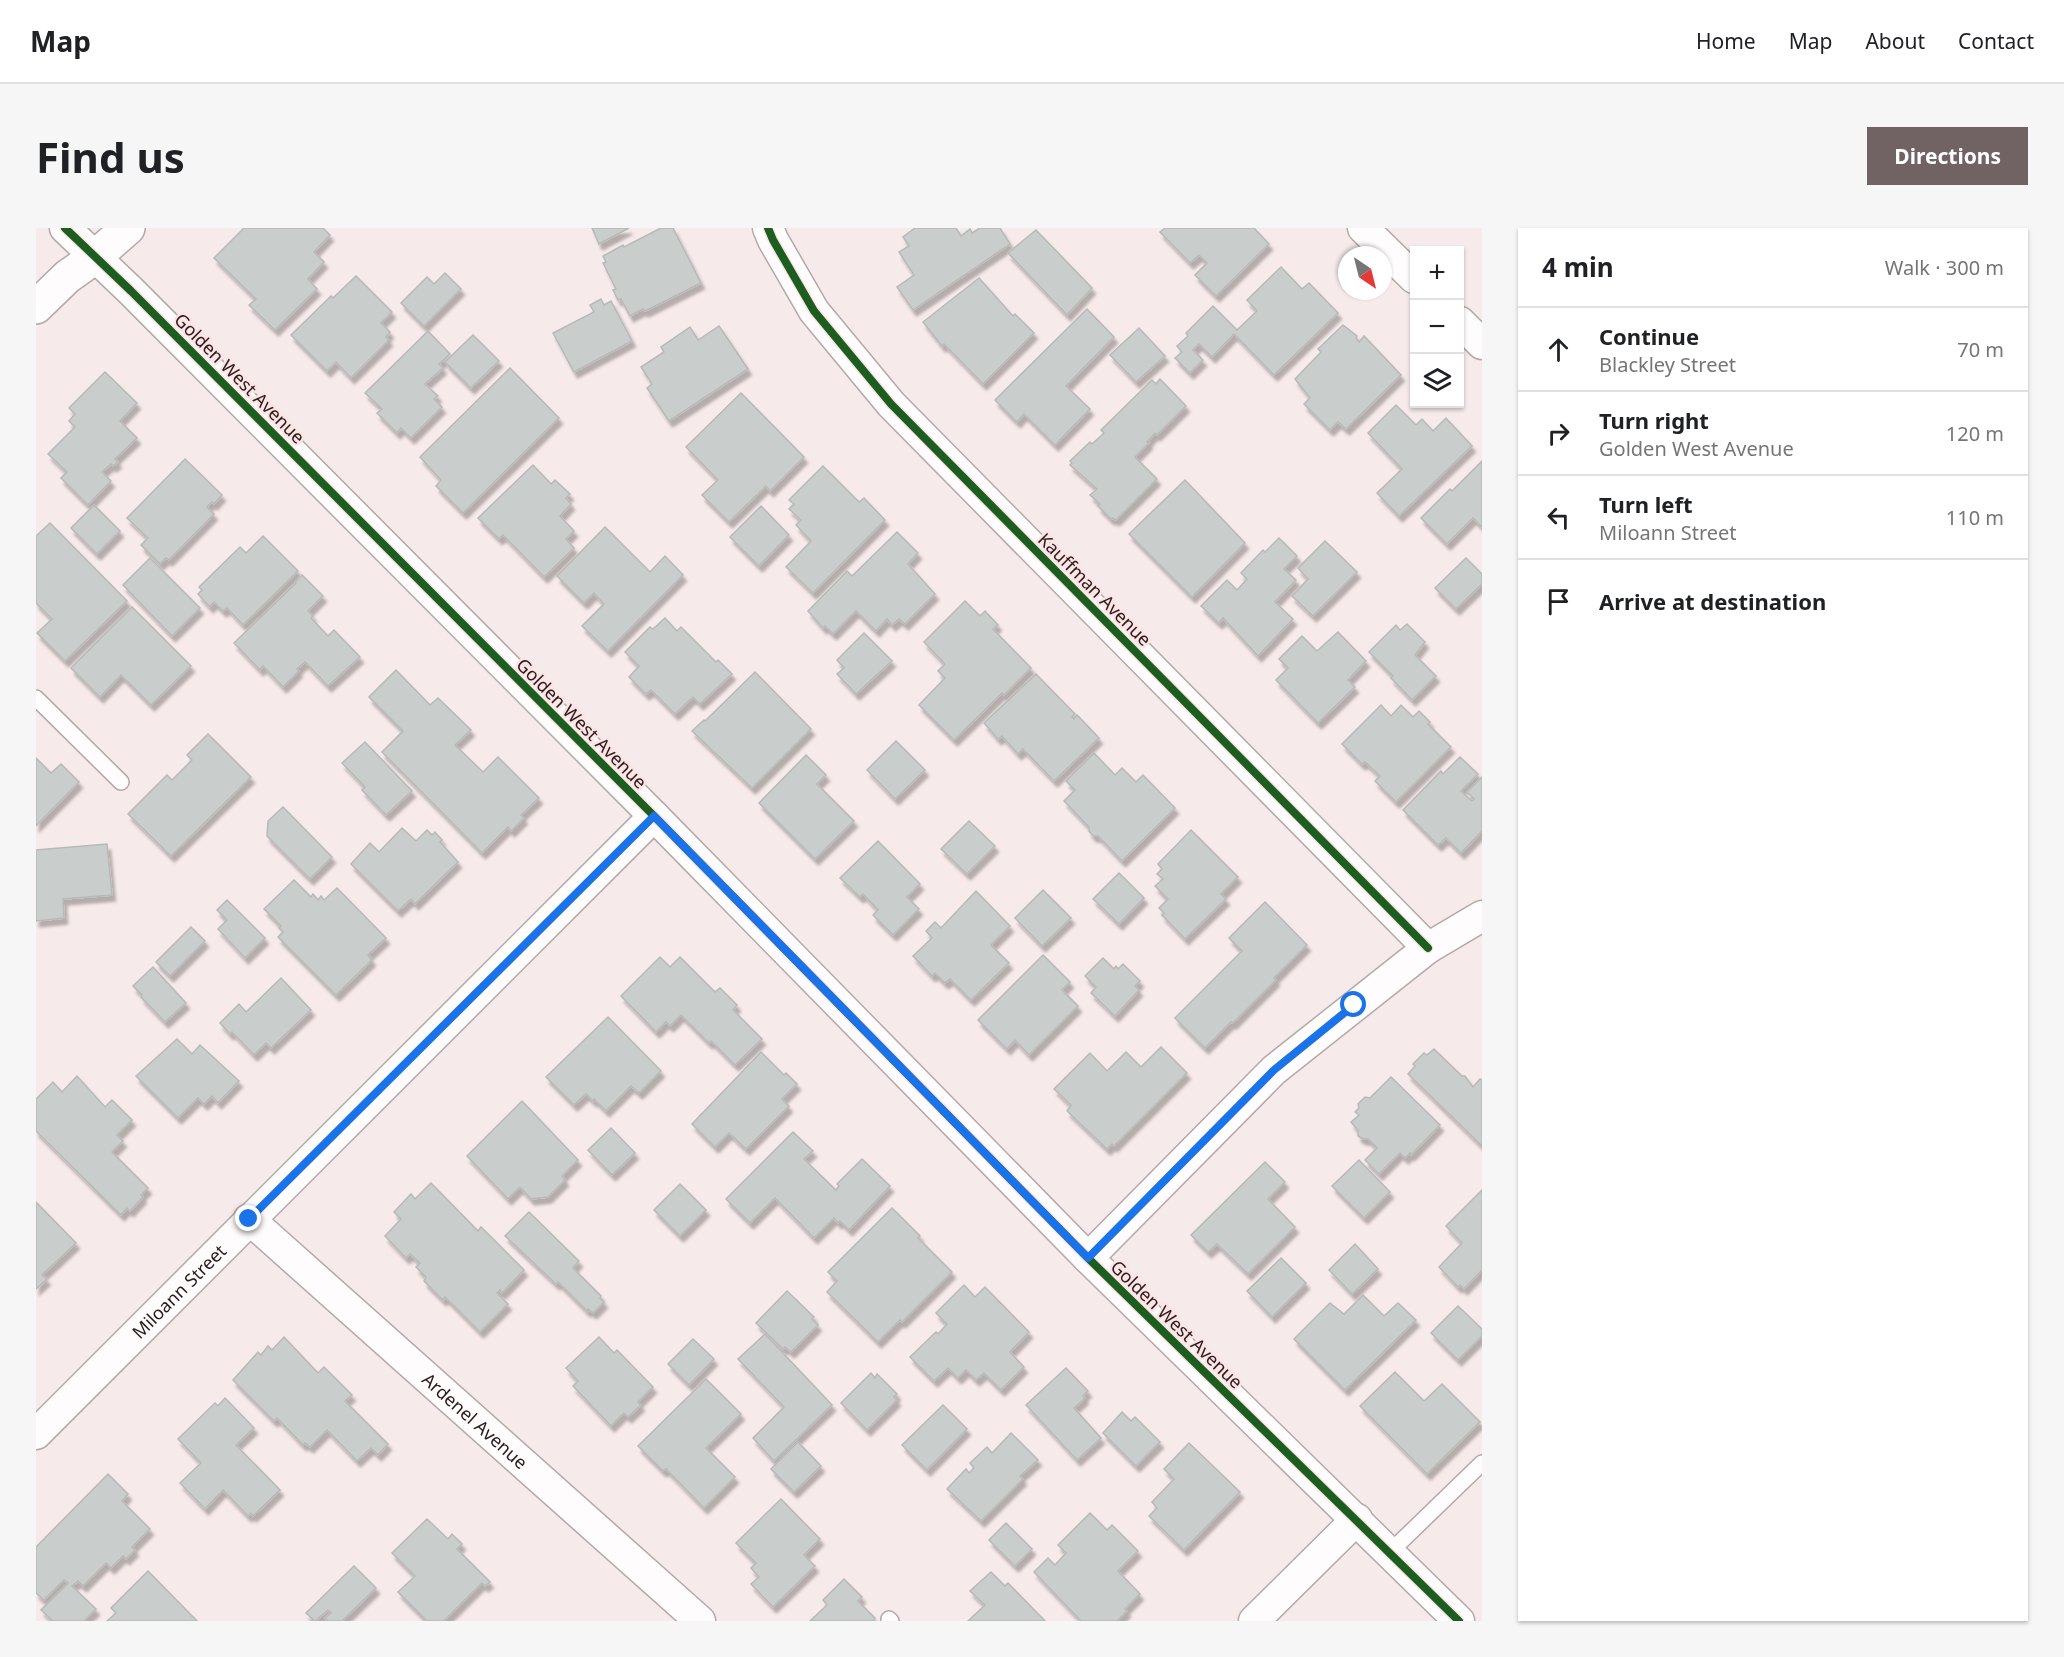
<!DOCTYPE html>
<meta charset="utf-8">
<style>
body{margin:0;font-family:"Noto Sans",sans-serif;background:#f6f6f6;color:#202124}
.controls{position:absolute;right:18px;top:18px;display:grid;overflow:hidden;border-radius:0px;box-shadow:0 2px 4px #0004}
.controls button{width:54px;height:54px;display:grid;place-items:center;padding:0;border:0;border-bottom:2px solid #e0e0e0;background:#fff;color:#202124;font:30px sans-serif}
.compass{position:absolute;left:1302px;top:18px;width:54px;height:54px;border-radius:50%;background:#fff;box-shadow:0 2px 4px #0004;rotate:145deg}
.stop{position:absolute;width:18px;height:18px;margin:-14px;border:4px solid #1a73e8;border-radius:50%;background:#fff}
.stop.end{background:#1a73e8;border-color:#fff;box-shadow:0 2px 6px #0008}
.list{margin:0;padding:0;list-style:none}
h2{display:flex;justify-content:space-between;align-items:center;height:78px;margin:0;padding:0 24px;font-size:26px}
h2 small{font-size:20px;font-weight:400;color:#757577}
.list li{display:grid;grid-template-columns:39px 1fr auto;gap:18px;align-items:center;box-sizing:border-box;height:84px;padding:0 24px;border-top:2px solid #e0e0e0}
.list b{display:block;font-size:22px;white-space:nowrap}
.list p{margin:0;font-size:20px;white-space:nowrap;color:#757577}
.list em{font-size:20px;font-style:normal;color:#757577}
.icon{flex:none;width:33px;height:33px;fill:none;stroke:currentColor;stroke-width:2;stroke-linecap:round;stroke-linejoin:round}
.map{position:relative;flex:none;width:1446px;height:1393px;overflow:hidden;border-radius:0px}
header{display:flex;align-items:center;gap:36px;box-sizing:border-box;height:84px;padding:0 30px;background:#fff;border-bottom:2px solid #e0e0e0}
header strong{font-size:28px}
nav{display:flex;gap:33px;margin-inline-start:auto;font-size:21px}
.intro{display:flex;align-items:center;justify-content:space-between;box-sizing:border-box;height:144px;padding:0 36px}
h1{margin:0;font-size:42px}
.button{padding:15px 27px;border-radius:0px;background:#716364;color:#fff;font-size:21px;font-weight:700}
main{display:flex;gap:36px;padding:0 36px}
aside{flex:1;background:#fff;border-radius:0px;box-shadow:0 2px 4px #0004}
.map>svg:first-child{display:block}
.building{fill:#c9cecd;stroke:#b7b9b8;stroke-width:1.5;filter:url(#shadow)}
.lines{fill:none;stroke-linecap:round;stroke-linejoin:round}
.lane-casing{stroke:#b4a8a8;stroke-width:18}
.street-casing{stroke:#b4a8a8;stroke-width:33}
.secondary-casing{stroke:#b4a8a8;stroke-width:36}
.lane{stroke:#fefcfc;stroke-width:15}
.street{stroke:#fefcfc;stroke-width:30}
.secondary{stroke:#fefcfc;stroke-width:33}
.cycleway-casing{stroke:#fde4e5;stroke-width:11}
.cycleway{stroke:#1b5e20;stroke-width:8}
.route{stroke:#1a73e8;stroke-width:8}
.labels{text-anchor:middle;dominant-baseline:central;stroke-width:5;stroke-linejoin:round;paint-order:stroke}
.street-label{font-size:18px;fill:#291b1c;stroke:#fde4e5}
</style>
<header>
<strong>Map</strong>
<nav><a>Home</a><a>Map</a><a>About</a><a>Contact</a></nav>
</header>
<div class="intro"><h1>Find us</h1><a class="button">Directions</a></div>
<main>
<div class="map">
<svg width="1446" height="1393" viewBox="0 0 1446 1393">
<defs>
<filter id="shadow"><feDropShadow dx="3.5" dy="6" stdDeviation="1.5" flood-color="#0004"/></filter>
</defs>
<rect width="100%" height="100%" fill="#f7eaea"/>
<g class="building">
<polygon points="208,0 287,0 294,7 278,24 288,34 272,51 281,61 239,102 213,77 220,71 178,30"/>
<polygon points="556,0 593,0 563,16"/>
<polygon points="625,0 637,0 665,55 609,83 607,81 594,88 585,71 582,72 577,62 580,61 567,35 570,34 567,28 587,17 588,19"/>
<polygon points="879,0 920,0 925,8 934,1 936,5 944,0 964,0 974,16 877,82 861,59 878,47 863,24 873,18 867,9"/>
<polygon points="1129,0 1218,0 1233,16 1180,68 1159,47 1171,35 1163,27 1154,35 1124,4"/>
<polygon points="1000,2 1056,60 1031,87 972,25"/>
<polygon points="1245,39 1266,61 1273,55 1302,85 1238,147 1198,106 1176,129 1163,116 1157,122 1167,132 1154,145 1139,130 1146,124 1141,118 1152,108 1150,105 1177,78 1201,102 1221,83 1211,72"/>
<polygon points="409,45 425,61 388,98 365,75 391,49 398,56"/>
<polygon points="320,48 356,84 345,95 354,104 350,109 353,112 315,150 300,134 291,143 255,107 295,68 297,70"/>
<polygon points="943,50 977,88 979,86 998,105 947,156 908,116 906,118 887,94"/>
<polygon points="565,71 568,77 575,73 596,113 538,144 517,105 558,84 554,77"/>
<polygon points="1051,81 1078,109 1030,158 1054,181 1019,217 988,186 981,194 959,172"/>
<polygon points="1307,97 1321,108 1320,110 1323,114 1328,108 1365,147 1310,201 1302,194 1294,202 1268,176 1274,170 1259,151 1285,124 1282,121"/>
<polygon points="683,98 712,141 633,193 611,160 616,156 605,139 628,124 625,119 654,99 662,112"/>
<polygon points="1103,100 1129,128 1100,154 1074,127"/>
<polygon points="392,103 414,126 403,136 407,140 389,156 402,168 398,171 406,179 375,210 365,200 361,205 341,185 346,181 329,165"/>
<polygon points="437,107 463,133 435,160 409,134"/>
<polygon points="474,140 523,190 427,285 400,258 405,252 384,229"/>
<polygon points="69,144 101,175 84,193 101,210 79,231 82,234 77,238 75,236 66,244 75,253 52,277 25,250 31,244 12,226 39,199 33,193 39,186 33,180"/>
<polygon points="1124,151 1150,178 1121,207 1119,205 1111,214 1113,215 1099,229 1121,251 1080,292 1077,290 1075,291 1062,278 1064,276 1054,267 1061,261 1034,237 1036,235 1034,233 1054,214 1056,216 1068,205 1065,202 1116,152 1120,156"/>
<polygon points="705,165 768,229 734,263 730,258 693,294 666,267 682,252 650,219"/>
<polygon points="1360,177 1380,197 1386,191 1397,203 1410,190 1436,218 1363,288 1341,265 1366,241 1332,205"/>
<polygon points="149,231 186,267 178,276 176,274 171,279 178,286 133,332 130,330 124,336 105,317 112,310 91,290"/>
<polygon points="1446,233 1446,299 1437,290 1411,316 1385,290 1414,261 1416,263"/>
<polygon points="497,237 515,256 519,252 534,266 530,270 535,276 524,288 538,303 530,311 538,320 508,349 467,307 463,311 442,290"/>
<polygon points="787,238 823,274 828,270 849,292 777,365 750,339 775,313 760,297 765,292 753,281 758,276 753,272"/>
<polygon points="1149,252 1209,315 1156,369 1093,306"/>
<polygon points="58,277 84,303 61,326 35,300"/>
<polygon points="725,278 753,307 723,338 694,309"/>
<polygon points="14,295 91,373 29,433 1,405 16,391 0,375 0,308"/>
<polygon points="569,299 614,344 629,328 647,347 572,423 546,398 568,376 558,365 548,375 521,348"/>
<polygon points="861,304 882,325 872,336 899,366 869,396 863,391 856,397 851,391 840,403 820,383 797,406 789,398 787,400 772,383 811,343 816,348"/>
<polygon points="227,308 262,343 207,397 191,380 187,383 178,374 174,379 162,366 166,362 163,359 204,319 210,325"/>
<polygon points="1243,310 1261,328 1248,341 1260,352 1239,374 1257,391 1222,428 1187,390 1183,395 1165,378 1191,352 1201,362 1211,351 1205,345 1227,322 1229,324"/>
<polygon points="1289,313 1321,344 1277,388 1256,368 1272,351 1262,340"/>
<polygon points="114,330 164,380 136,408 87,357"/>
<polygon points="1430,330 1446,346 1446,356 1420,381 1399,360"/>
<polygon points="266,347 287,368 272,383 277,388 275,390 292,408 298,402 324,429 292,458 269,434 261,441 263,443 247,459 227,438 224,442 198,415 260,355 259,354"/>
<polygon points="929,373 944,388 949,383 962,397 957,401 995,440 968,467 966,465 918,512 883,477 909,450 902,443 909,436 888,414"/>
<polygon points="96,379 155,438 115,477 85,447 64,469 35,440"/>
<polygon points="629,390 641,403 645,399 680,434 682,432 696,446 664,476 657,469 639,486 615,462 610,466 593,449 603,438 589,424 614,399 617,401"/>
<polygon points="1371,396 1389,414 1379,427 1400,448 1376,472 1355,450 1357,448 1333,424 1360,397 1364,402"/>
<polygon points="1302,404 1330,433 1312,452 1319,459 1282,495 1240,452 1252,440 1243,431 1266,408 1281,423"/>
<polygon points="828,405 856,433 820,466 801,446 808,440 801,432"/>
<polygon points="360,442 394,477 402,470 435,502 419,517 447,544 462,529 503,570 485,587 488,590 475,603 472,599 446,625 346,524 367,503 333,469"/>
<polygon points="719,444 775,501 716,560 656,503 668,492 669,493"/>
<polygon points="1000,446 1039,486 1036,489 1038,491 1041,487 1063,510 1018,553 987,521 982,526 966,508 962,511 948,495"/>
<polygon points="1345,477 1355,488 1365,477 1377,489 1383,483 1394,494 1392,496 1415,519 1360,574 1339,553 1344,548 1329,534 1326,536 1306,516"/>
<polygon points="172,506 215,549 135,628 92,586 131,547 136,552 156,532 151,527"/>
<polygon points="860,513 889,542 859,571 831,542"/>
<polygon points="329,514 376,563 350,587 326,562 329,559 306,535"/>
<polygon points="1058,525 1079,547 1086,540 1100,554 1107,547 1139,580 1086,633 1062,608 1057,608 1053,603 1053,599 1028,573 1039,562 1030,553"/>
<polygon points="770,527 790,547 781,556 818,593 779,631 723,575"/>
<polygon points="1424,529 1442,546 1425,563 1436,573 1438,571 1431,564 1446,549 1446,603 1425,625 1410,610 1402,617 1367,582 1405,543 1407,546"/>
<polygon points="0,530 15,545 25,536 43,554 0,598"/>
<polygon points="247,579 296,629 274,651 231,608 232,593"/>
<polygon points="933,593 959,618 931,646 905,621"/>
<polygon points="366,600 380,613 391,602 396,607 399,604 406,612 404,614 422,634 379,676 375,671 362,683 315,636 334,615 343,624"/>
<polygon points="1155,602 1202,649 1185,666 1190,671 1149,711 1126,687 1128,685 1123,680 1132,671 1119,658 1127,651 1121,646 1126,641 1122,636"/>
<polygon points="842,613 884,656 871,669 883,681 857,707 837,687 842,682 827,666 824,669 804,650"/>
<polygon points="71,616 76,667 27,671 28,690 0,693 0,622"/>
<polygon points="1083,645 1108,670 1083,696 1057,671"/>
<polygon points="258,652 275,669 277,666 282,672 285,668 288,672 301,660 350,710 332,727 336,732 300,767 242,709 247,704 243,700 245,698 228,681"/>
<polygon points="1007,662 1035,690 1006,718 979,690"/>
<polygon points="940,663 974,698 955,717 973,735 935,772 914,751 909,755 899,745 896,748 877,728 896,710 890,703 899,694 905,700"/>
<polygon points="191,672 229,710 209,730 182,701 191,692 181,682"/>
<polygon points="1229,674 1271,717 1238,750 1240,752 1197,795 1195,794 1169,820 1139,790 1206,723 1193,710"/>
<polygon points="155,699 169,713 134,748 120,734"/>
<polygon points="1007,727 1034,754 1026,762 1042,778 993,827 979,812 971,821 942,792"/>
<polygon points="624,729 634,739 644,729 679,764 684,760 701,777 697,782 726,811 699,837 675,813 673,815 645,787 634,798 630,794 620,804 585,768"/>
<polygon points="1067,730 1078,741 1080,738 1082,741 1087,736 1104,753 1099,758 1103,762 1079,788 1055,765 1060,759 1049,748"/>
<polygon points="117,739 150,775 129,794 105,769 106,767 97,758"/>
<polygon points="245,750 275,782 235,820 230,815 218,827 196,804 194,806 184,795 203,776 210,784"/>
<polygon points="572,789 625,843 603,865 595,858 570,883 558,871 557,873 550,866 538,877 510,849"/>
<polygon points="141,811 156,826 164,817 203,853 182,875 176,868 168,876 162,870 142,890 100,848"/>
<polygon points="1125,819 1151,845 1078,918 1076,916 1071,921 1031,883 1035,877 1018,861 1054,825 1071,843 1090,824 1105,839"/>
<polygon points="1398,821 1426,848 1429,848 1437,859 1444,851 1446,852 1446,918 1372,846 1379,838 1377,836 1388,825 1391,827"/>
<polygon points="725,824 748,847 750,845 761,856 746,871 753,878 710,921 693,905 679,919 656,896"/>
<polygon points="41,848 69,879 76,872 96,892 81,907 87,913 76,924 112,960 105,967 107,969 94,983 91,980 85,987 0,903 0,871 17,854 26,864"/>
<polygon points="1355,849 1404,897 1375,927 1374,925 1369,930 1364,925 1343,946 1329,932 1341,920 1332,911 1327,911 1322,908 1322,902 1315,894 1323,887 1319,884 1323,880 1322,876 1329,869 1334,870"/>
<polygon points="486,873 542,932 526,948 529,952 512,969 495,971 484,959 472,971 431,928"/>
<polygon points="575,900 599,925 576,947 552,922"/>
<polygon points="757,904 777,923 768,931 800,962 803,958 801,956 826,931 854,958 813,1002 804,993 802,995 798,990 778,1010 739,970 714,995 690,971"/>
<polygon points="1323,932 1354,964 1328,990 1296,958"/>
<polygon points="1229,934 1249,954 1232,971 1259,999 1212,1046 1181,1016 1172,1024 1155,1007"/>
<polygon points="395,955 442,1003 445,999 488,1042 466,1065 464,1062 461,1065 472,1076 444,1104 409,1069 407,1072 388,1053 390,1049 380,1039 384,1035 374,1026 370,1030 349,1008 365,991 358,984 375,966 379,971"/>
<polygon points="644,956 670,982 644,1008 618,982"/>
<polygon points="1446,962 1446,1042 1428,1061 1424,1057 1422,1059 1403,1039 1426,1015 1410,998"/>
<polygon points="0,974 40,1015 6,1047 11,1051 0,1061"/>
<polygon points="856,980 884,1008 882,1010 916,1044 866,1094 864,1092 842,1114 791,1064 801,1053 792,1044"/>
<polygon points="493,984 543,1033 537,1040 565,1068 564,1070 568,1074 557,1085 552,1081 551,1083 522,1054 520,1056 469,1008"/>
<polygon points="1319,1016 1342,1041 1316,1066 1293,1042"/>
<polygon points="1245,1030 1270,1055 1236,1089 1211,1063"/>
<polygon points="928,1057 939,1069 949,1059 993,1104 974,1124 988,1139 965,1162 948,1145 940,1152 930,1142 922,1150 912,1140 898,1153 874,1129 900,1104 902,1106 911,1096 900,1085"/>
<polygon points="751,1063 778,1089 776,1091 782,1097 755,1124 749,1119 747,1121 720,1095"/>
<polygon points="1327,1067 1348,1088 1362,1075 1380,1092 1309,1162 1258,1111 1294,1075 1308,1086"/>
<polygon points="1422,1078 1446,1101 1446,1108 1422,1132 1395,1105"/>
<polygon points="729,1106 796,1177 738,1233 717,1210 748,1179 702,1131"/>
<polygon points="248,1109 282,1145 288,1139 316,1167 309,1173 352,1216 342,1227 335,1220 321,1233 291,1202 274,1219 269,1215 267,1217 241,1190 238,1193 197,1152 222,1124 225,1127 232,1118 236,1122"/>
<polygon points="563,1109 578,1125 581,1122 617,1159 602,1174 605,1177 592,1189 588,1185 575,1198 537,1158 542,1153 530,1140"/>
<polygon points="657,1111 678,1131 653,1157 632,1136"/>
<polygon points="1030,1140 1052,1163 1047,1168 1049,1170 1038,1180 1065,1210 1041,1232 990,1177"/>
<polygon points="1359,1144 1388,1173 1406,1156 1444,1194 1391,1246 1324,1178"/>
<polygon points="835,1145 839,1150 841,1146 861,1166 858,1169 861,1172 831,1202 805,1175"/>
<polygon points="670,1151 705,1186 670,1220 699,1249 668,1280 630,1241 627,1243 602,1218"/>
<polygon points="189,1170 218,1200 200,1217 244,1262 217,1288 215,1285 212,1288 187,1262 169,1281 144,1255 165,1235 142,1211 179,1175 182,1178"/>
<polygon points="907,1177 931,1201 891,1242 866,1217"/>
<polygon points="1086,1184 1095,1193 1099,1189 1124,1214 1100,1238 1067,1205"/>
<polygon points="975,1205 1002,1232 984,1248 987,1251 945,1293 911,1261 930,1241 933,1245 938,1240 934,1235 951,1219 956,1225"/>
<polygon points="762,1214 785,1238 758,1264 735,1241"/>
<polygon points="1153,1215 1204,1264 1148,1322 1113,1288 1121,1280 1116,1274 1138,1251 1128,1241"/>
<polygon points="72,1246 92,1266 86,1273 114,1301 96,1319 99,1322 90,1331 87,1328 75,1340 70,1335 47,1358 42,1353 36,1358 60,1381 48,1393 17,1393 5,1382 32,1355 28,1352 8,1372 0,1365 0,1319"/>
<polygon points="745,1271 784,1311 768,1327 779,1338 737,1379 715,1356 723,1349 715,1340 720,1335 700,1315"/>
<polygon points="1054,1285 1071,1302 1076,1297 1102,1323 1082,1343 1104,1366 1089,1381 1091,1383 1081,1393 1045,1393 998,1344 1012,1330 1019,1337 1030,1325 1022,1317"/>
<polygon points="391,1291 412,1311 416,1306 426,1316 421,1321 454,1354 449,1358 446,1355 408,1393 391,1393 362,1364 379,1348 356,1325"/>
<polygon points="970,1295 996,1321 979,1338 953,1312"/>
<polygon points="318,1338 340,1360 306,1393 292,1393 289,1390 295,1385 292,1382 279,1393 270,1385"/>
<polygon points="112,1343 161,1393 71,1393 80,1385 75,1380"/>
<polygon points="955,1344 969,1358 972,1355 1009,1393 932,1393 949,1377 934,1363"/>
<polygon points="808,1351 826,1369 822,1373 839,1390 837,1393 774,1393 791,1377 787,1372"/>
</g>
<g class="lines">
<defs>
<g id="lane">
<polyline points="0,470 85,554"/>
<polyline points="1354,1324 1446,1235"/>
<polyline points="853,1391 855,1393"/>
</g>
<g id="street">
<polyline points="29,0 95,63 618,588 1052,1030 1423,1393"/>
<polyline points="732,0 737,12 778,83 855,176 1392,720"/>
<polyline points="1327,0 1378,50"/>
<polyline points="1424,94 1446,116"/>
<path id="s1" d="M213,991l451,402"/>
<polyline points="1052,1030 1238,842 1392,720 1446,688"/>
<path id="s2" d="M0,1206l618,-618"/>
<polyline points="1218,1393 1321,1291"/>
</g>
<polyline id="secondary" points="0,79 31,49 59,29 92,0"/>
</defs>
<use href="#lane" class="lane-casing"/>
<use href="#street" class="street-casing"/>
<use href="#secondary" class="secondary-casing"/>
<use href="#lane" class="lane"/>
<use href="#street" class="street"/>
<use href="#secondary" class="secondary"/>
<defs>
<g id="cycleway">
<polyline points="29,0 95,63 618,588 1052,1030 1423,1393"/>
<polyline points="732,0 737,12 778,83 855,176 1392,720"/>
</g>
</defs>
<use href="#cycleway" class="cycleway-casing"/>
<use href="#cycleway" class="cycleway"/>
</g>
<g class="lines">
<polyline class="route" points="213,991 618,588 1052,1030 1238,842 1318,777"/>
</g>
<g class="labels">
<g class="street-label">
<text transform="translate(204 150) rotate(45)">Golden West Avenue</text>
<text transform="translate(1059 361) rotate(45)">Kauffman Avenue</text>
<text transform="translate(546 495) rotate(45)">Golden West Avenue</text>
<text stroke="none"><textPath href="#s2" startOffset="202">Miloann Street</textPath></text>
<text transform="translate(1141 1096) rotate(44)">Golden West Avenue</text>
<text stroke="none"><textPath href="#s1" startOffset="303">Ardenel Avenue</textPath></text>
</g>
</g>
</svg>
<div class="controls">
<button>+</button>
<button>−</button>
<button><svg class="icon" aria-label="layers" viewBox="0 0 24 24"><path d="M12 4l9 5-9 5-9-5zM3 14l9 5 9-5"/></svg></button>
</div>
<svg class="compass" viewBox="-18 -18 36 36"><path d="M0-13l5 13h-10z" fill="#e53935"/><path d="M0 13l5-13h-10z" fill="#757577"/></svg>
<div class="stop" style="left:1318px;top:777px"></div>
<div class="stop end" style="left:213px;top:991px"></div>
</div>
<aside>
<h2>4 min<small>Walk · 300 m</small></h2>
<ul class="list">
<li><svg class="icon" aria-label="ahead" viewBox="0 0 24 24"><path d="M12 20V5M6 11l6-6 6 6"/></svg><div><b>Continue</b><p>Blackley Street</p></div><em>70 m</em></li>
<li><svg class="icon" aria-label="right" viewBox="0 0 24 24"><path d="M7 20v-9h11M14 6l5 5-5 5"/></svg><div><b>Turn right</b><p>Golden West Avenue</p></div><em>120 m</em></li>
<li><svg class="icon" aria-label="left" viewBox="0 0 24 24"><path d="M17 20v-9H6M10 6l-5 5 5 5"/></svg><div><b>Turn left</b><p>Miloann Street</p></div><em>110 m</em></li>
<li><svg class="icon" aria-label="arrive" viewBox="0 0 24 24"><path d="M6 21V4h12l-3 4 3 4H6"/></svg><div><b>Arrive at destination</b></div></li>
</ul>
</aside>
</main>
